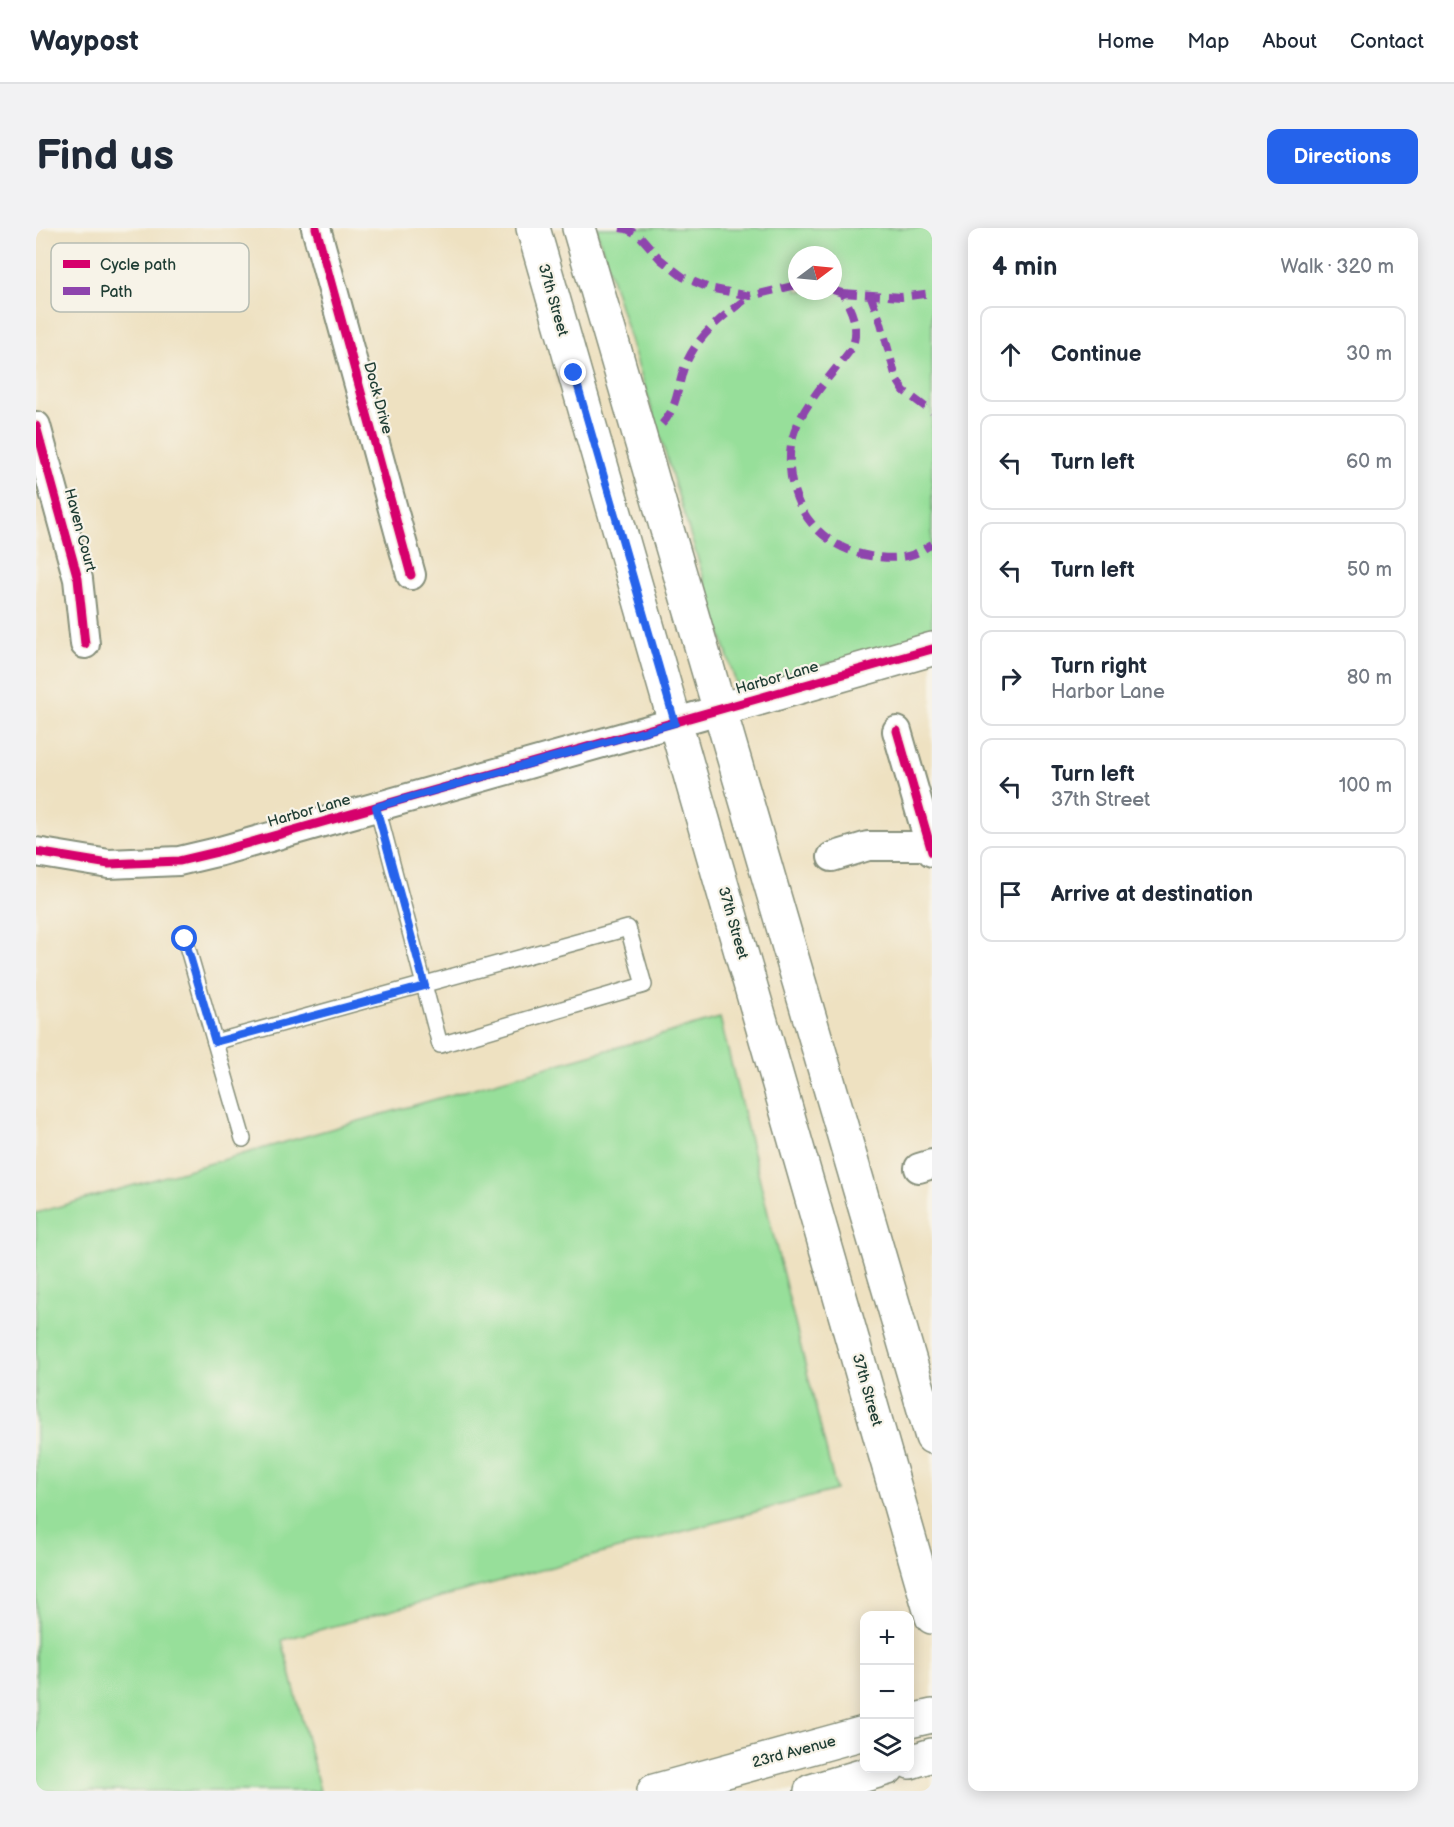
<!DOCTYPE html>
<meta charset="utf-8">
<style>
body{margin:0;font-family:"Balsamiq Sans",sans-serif;background:#f2f2f3;color:#1f2937}
.controls{position:absolute;right:18px;bottom:18px;display:grid;overflow:hidden;border-radius:12px;box-shadow:0 3px 15px #0003}
.controls button{width:54px;height:54px;display:grid;place-items:center;padding:0;border:0;border-bottom:2px solid #e0e1e3;background:#fff;color:#1f2937;font:30px sans-serif}
.compass{position:absolute;left:752px;top:18px;width:54px;height:54px;border-radius:50%;background:#fff;box-shadow:0 3px 15px #0003;rotate:74deg}
.stop{position:absolute;width:18px;height:18px;margin:-14px;border:4px solid #2563eb;border-radius:50%;background:#fff}
.stop.end{background:#2563eb;border-color:#fff;box-shadow:0 2px 6px #0008}
.list{margin:0;padding:0;list-style:none}
h2{display:flex;justify-content:space-between;align-items:center;height:78px;margin:0;padding:0 24px;font-size:26px}
h2 small{font-size:20px;font-weight:400;color:#747a83}
.list li{display:grid;grid-template-columns:39px 1fr auto;gap:18px;align-items:center;box-sizing:border-box;height:96px;margin:0 12px 12px;padding:0 12px;border:2px solid #e0e1e3;border-radius:12px}
.list b{display:block;font-size:22px;white-space:nowrap}
.list p{margin:0;font-size:20px;white-space:nowrap;color:#747a83}
.list em{font-size:20px;font-style:normal;color:#747a83}
.icon{flex:none;width:33px;height:33px;fill:none;stroke:currentColor;stroke-width:2;stroke-linecap:round;stroke-linejoin:round}
.map{position:relative;flex:none;width:896px;height:1563px;overflow:hidden;border-radius:12px}
header{display:flex;align-items:center;gap:36px;box-sizing:border-box;height:84px;padding:0 30px;background:#fff;border-bottom:2px solid #e0e1e3}
header strong{font-size:28px}
nav{display:flex;gap:33px;margin-inline-start:auto;font-size:21px}
.intro{display:flex;align-items:center;justify-content:space-between;box-sizing:border-box;height:144px;padding:0 36px}
h1{margin:0;font-size:42px}
.button{padding:15px 27px;border-radius:12px;background:#2563eb;color:#fff;font-size:21px;font-weight:700}
main{display:flex;gap:36px;padding:0 36px}
aside{flex:1;background:#fff;border-radius:12px;box-shadow:0 3px 15px #0003}
.map>svg:first-child{display:block}
.green{fill:#97df9a;stroke:#5b8e67;stroke-width:1.5;fill-rule:evenodd}
.lines{fill:none;stroke-linecap:round;stroke-linejoin:round}
.lane-casing{stroke:#868f7a;stroke-width:18}
.street-casing{stroke:#868f7a;stroke-width:32}
.secondary-casing{stroke:#868f7a;stroke-width:36}
.lane{stroke:#fff;stroke-width:15}
.street{stroke:#fff;stroke-width:28}
.secondary{stroke:#fff;stroke-width:33}
.quiet{stroke:#8e44ad;stroke-width:8;stroke-dasharray:15 8;stroke-linecap:butt}
.cycleway-casing{stroke:#f7f3e8;stroke-width:13}
.cycleway{stroke:#d6006c;stroke-width:9}
.route{stroke:#2563eb;stroke-width:8}
.labels{text-anchor:middle;dominant-baseline:central;stroke-width:4.5;stroke-linejoin:round;paint-order:stroke}
.street-label{font-size:15px;fill:#1f3d34;stroke:#f7f3e8}
.key{fill:#f7f3e8;stroke:#b6bcb2;stroke-width:1.5}
.key-label{font-size:16px;fill:#1f3d34}
</style>
<header>
<strong>Waypost</strong>
<nav><a>Home</a><a>Map</a><a>About</a><a>Contact</a></nav>
</header>
<div class="intro"><h1>Find us</h1><a class="button">Directions</a></div>
<main>
<div class="map">
<svg width="896" height="1563" viewBox="0 0 896 1563">
<rect width="100%" height="100%" fill="#f7f3e8"/>
<filter id="ink" filterUnits="userSpaceOnUse"><feTurbulence type="fractalNoise" baseFrequency=".0167" numOctaves="2"/><feDisplacementMap in="SourceGraphic" scale="12" xChannelSelector="R" yChannelSelector="G"/><feConvolveMatrix kernelMatrix="1 2 1 2 8 2 1 2 1" color-interpolation-filters="sRGB"/></filter>
<filter id="wash" filterUnits="userSpaceOnUse"><feTurbulence type="fractalNoise" baseFrequency=".008" numOctaves="4" result="noise"/><feDisplacementMap in="SourceGraphic" scale="24" xChannelSelector="R" yChannelSelector="G"/><feGaussianBlur stdDeviation="1.35" result="paint"/><feColorMatrix in="noise" values="0 0 0 0 0 0 0 0 0 0 0 0 0 0 0 0 0 1.4 0 .05"/><feComposite in="paint" operator="in"/></filter>
<g filter="url(#wash)">
<rect width="100%" height="100%" fill="#eee1c1"/>
<g class="green">
<path d="M560,0h336v406l-194,56zM761,27h36v36h-36z"/>
<polygon points="684,790 800,1262 246,1412 284,1563 0,1563 0,985"/>
</g>
</g>
<g filter="url(#ink)">
<g class="lines">
<defs>
<g id="lane">
<polyline points="149,711 207,911"/>
<polyline points="179,814 592,700 608,757 404,817 341,579"/>
</g>
<g id="street">
<polyline points="280,0 375,347"/>
<polyline points="0,198 42,351 49,416"/>
<polyline points="861,503 896,624"/>
<polyline points="0,624 73,636 143,633 181,624 683,482"/>
<polyline points="796,629 832,618 896,618"/>
<polyline points="883,940 896,936"/>
</g>
<g id="secondary">
<polyline points="497,0 896,1389"/>
<polyline points="543,0 896,1209"/>
<polyline points="683,482 896,421"/>
<polyline points="874,1493 896,1488"/>
<polyline points="874,1534 896,1527"/>
<polyline points="618,1563 828,1505"/>
<polyline points="775,1563 852,1540"/>
</g>
</defs>
<use href="#lane" class="lane-casing"/>
<use href="#street" class="street-casing"/>
<use href="#secondary" class="secondary-casing"/>
<use href="#lane" class="lane"/>
<use href="#street" class="street"/>
<use href="#secondary" class="secondary"/>
<g class="quiet">
<polyline points="584,0 591,1 604,8 624,31 647,49 673,60 714,68 761,57"/>
<path d="M797,62l9,3c10,18 18,35 10,55 -20,27 -56,63 -61,97 -8,55 25,102 79,111 14,2 28,3 41,-1 7,-2 14,-7 21,-11"/>
<polyline points="806,65 865,69 896,65"/>
<polyline points="834,66 845,95 860,150 868,163 896,184"/>
<path d="M626,196c16,-17 15,-36 22,-56 13,-33 39,-52 66,-72"/>
</g>
<defs>
<g id="cycleway">
<polyline points="280,0 375,347"/>
<polyline points="0,198 42,351 49,416"/>
<polyline points="861,503 896,624"/>
<polyline points="0,624 73,636 143,633 181,624 896,421"/>
</g>
</defs>
<use href="#cycleway" class="cycleway-casing"/>
<use href="#cycleway" class="cycleway"/>
</g>
</g>
<g class="lines" filter="url(#ink)">
<polyline class="route" points="149,711 179,814 389,758 340,579 639,495 538,145"/>
</g>
<g class="labels">
<g class="street-label">
<text transform="translate(517 72) rotate(74)">37th Street</text>
<text transform="translate(342 170) rotate(75)">Dock Drive</text>
<text transform="translate(44 302) rotate(75)">Haven Court</text>
<text transform="translate(741 450) rotate(-16)">Harbor Lane</text>
<text transform="translate(273 583) rotate(-16)">Harbor Lane</text>
<text transform="translate(697 695) rotate(74)">37th Street</text>
<text transform="translate(831 1162) rotate(74)">37th Street</text>
<text transform="translate(758 1524) rotate(-15)">23rd Avenue</text>
</g>
</g>
<rect x="15" y="15" width="198" height="69" rx="9" class="key"/>
<rect x="27" y="32" width="27" height="8" fill="#d6006c"/>
<rect x="27" y="59" width="27" height="8" fill="#8e44ad"/>
<g class="key-label">
<text x="64" y="42">Cycle path</text>
<text x="64" y="69">Path</text>
</g>
</svg>
<div class="controls">
<button>+</button>
<button>−</button>
<button><svg class="icon" aria-label="layers" viewBox="0 0 24 24"><path d="M12 4l9 5-9 5-9-5zM3 14l9 5 9-5"/></svg></button>
</div>
<svg class="compass" viewBox="-18 -18 36 36"><path d="M0-13l5 13h-10z" fill="#e53935"/><path d="M0 13l5-13h-10z" fill="#747a83"/></svg>
<div class="stop" style="left:149px;top:711px"></div>
<div class="stop end" style="left:538px;top:145px"></div>
</div>
<aside>
<h2>4 min<small>Walk · 320 m</small></h2>
<ul class="list">
<li><svg class="icon" aria-label="ahead" viewBox="0 0 24 24"><path d="M12 20V5M6 11l6-6 6 6"/></svg><div><b>Continue</b></div><em>30 m</em></li>
<li><svg class="icon" aria-label="left" viewBox="0 0 24 24"><path d="M17 20v-9H6M10 6l-5 5 5 5"/></svg><div><b>Turn left</b></div><em>60 m</em></li>
<li><svg class="icon" aria-label="left" viewBox="0 0 24 24"><path d="M17 20v-9H6M10 6l-5 5 5 5"/></svg><div><b>Turn left</b></div><em>50 m</em></li>
<li><svg class="icon" aria-label="right" viewBox="0 0 24 24"><path d="M7 20v-9h11M14 6l5 5-5 5"/></svg><div><b>Turn right</b><p>Harbor Lane</p></div><em>80 m</em></li>
<li><svg class="icon" aria-label="left" viewBox="0 0 24 24"><path d="M17 20v-9H6M10 6l-5 5 5 5"/></svg><div><b>Turn left</b><p>37th Street</p></div><em>100 m</em></li>
<li><svg class="icon" aria-label="arrive" viewBox="0 0 24 24"><path d="M6 21V4h12l-3 4 3 4H6"/></svg><div><b>Arrive at destination</b></div></li>
</ul>
</aside>
</main>
